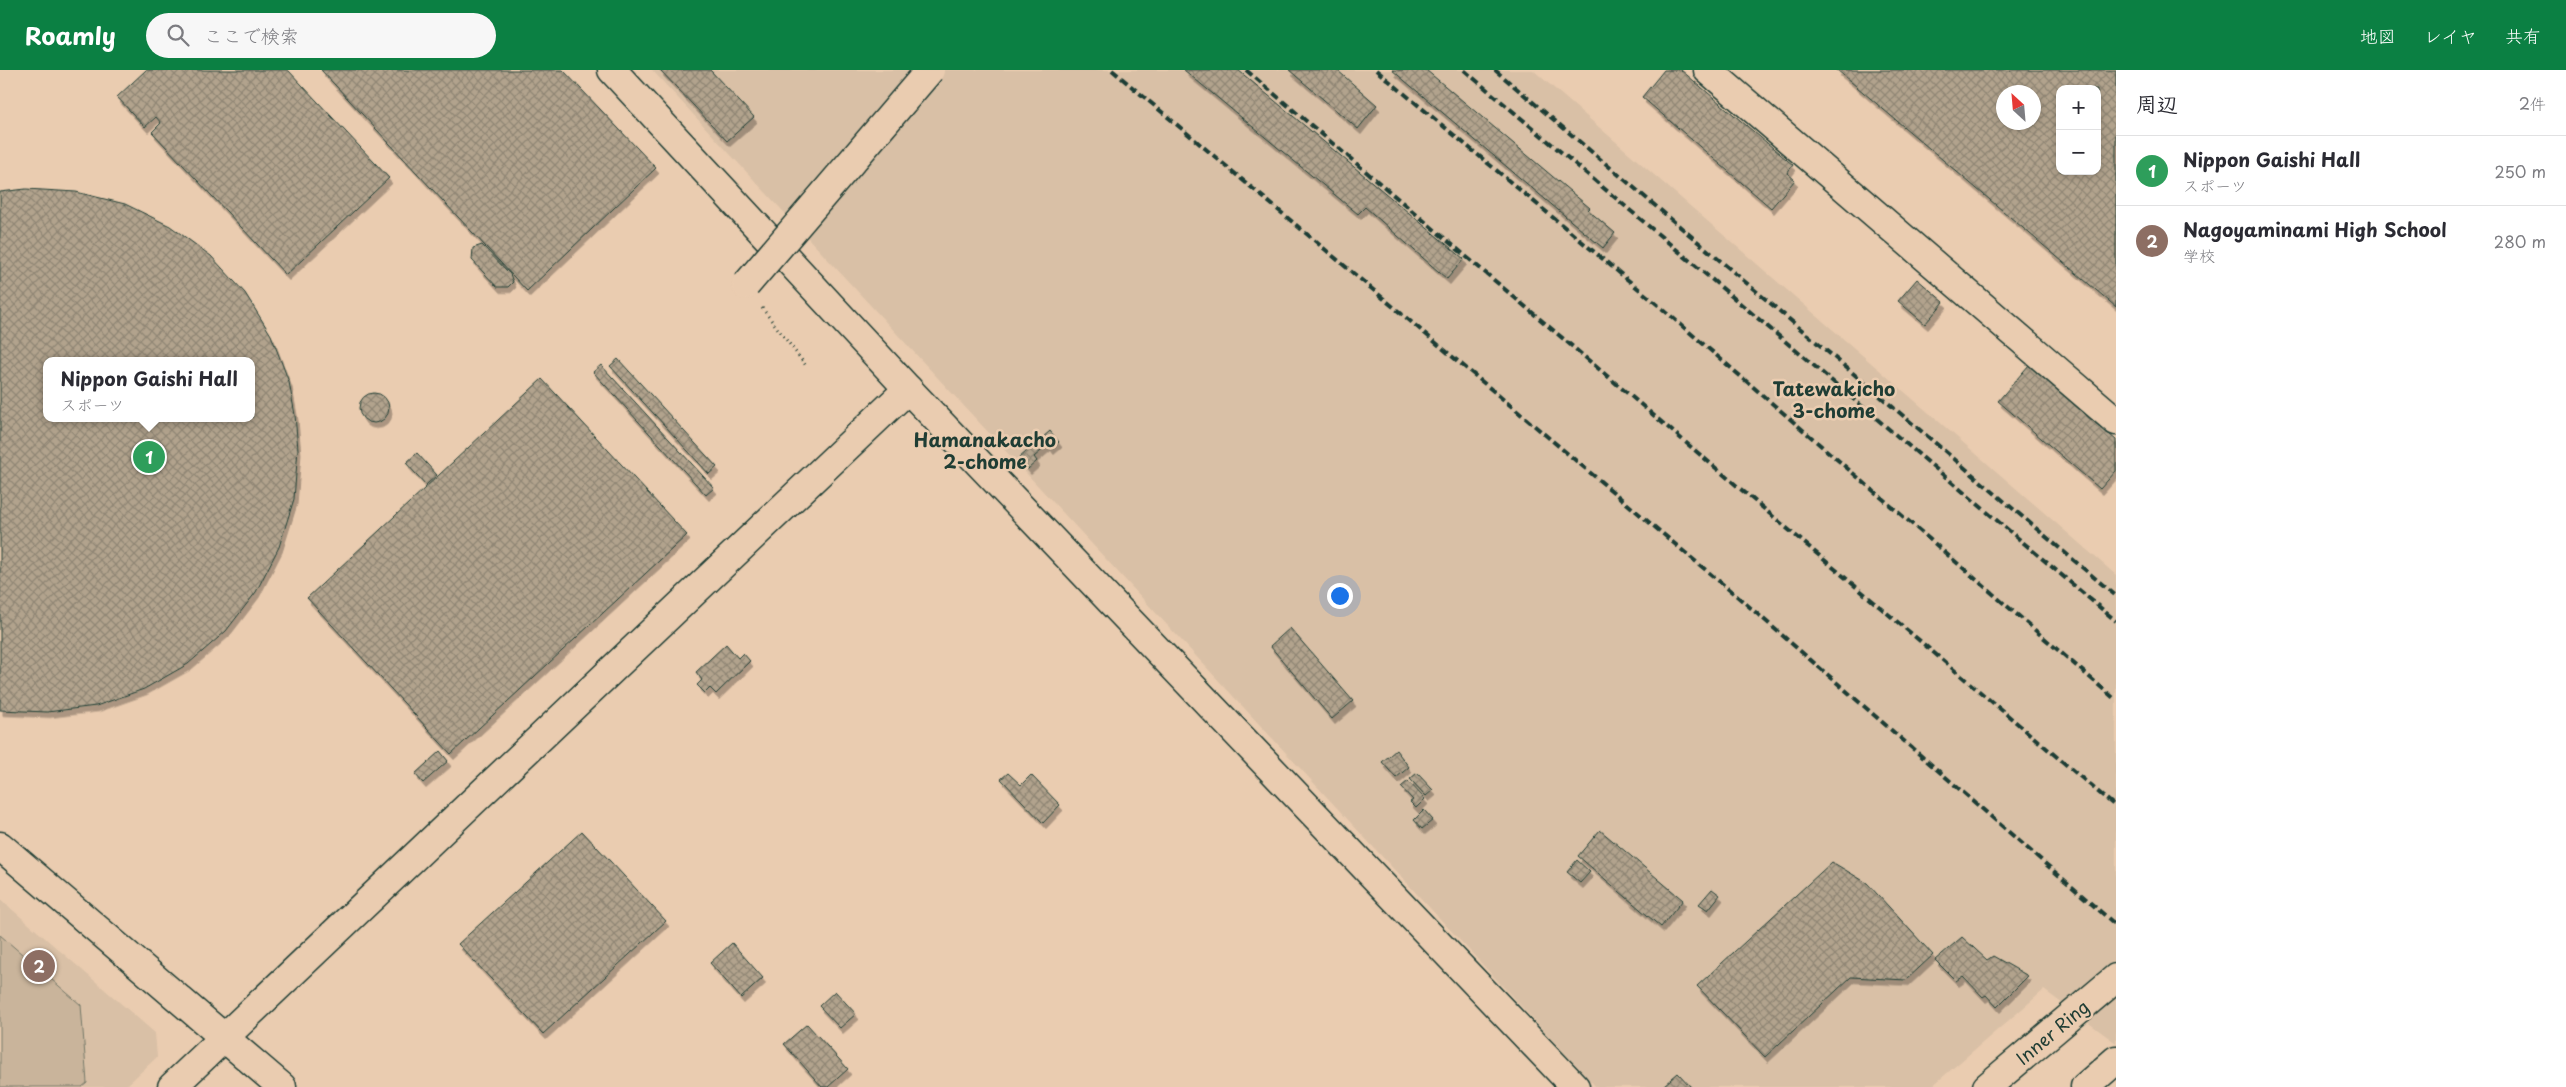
<!DOCTYPE html>
<html lang="ja">
<meta charset="utf-8">
<style>
body{margin:0;font-family:"Playpen Sans","Klee One",sans-serif;background:#f7f7f7;color:#2b2b33}
.controls{position:absolute;right:15px;top:15px;display:grid;overflow:hidden;border-radius:10px;box-shadow:0 2px 8px #0003}
.controls button{width:45px;height:45px;display:grid;place-items:center;padding:0;border:0;border-bottom:1px solid #e1e1e2;background:#fff;color:#2b2b33;font:25px sans-serif}
.compass{position:absolute;left:1996px;top:15px;width:45px;height:45px;border-radius:50%;background:#fff;box-shadow:0 2px 8px #0003;rotate:334deg}
.you{position:absolute;left:1339px;top:525px;width:18px;height:18px;margin:-12px;border:4px solid #fff;border-radius:50%;background:#1a73e8;box-shadow:0 0 0 8px #1a73e833}
.badge{display:grid;place-items:center;width:32px;height:32px;border-radius:50%;background:#0b8043;color:#fff;font-size:16px;font-weight:700}
.pin{position:absolute;translate:-50% -50%;border:2px solid #fff;box-shadow:0 1px 5px #0006}
.popup{position:absolute;left:43px;top:287px;width:212px;height:65px;box-sizing:border-box;display:grid;place-content:center;border-radius:10px;background:#fff;filter:drop-shadow(0 1px 4px #0005);font-size:16px;white-space:nowrap;color:#7c7c81}
.popup b{font-size:19px;color:#2b2b33}
.popup::after{content:'';position:absolute;left:50%;top:100%;margin-left:-10px;border:10px solid transparent;border-top-color:#fff}
.list{margin:0;padding:0;list-style:none}
h2{display:flex;justify-content:space-between;align-items:center;height:65px;margin:0;padding:0 20px;font-size:21px}
h2 small{font-size:16px;font-weight:400;color:#7c7c81}
.list li{display:grid;grid-template-columns:32px 1fr auto;gap:15px;align-items:center;box-sizing:border-box;height:70px;padding:0 20px;border-top:1px solid #e1e1e2}
.list b{display:block;font-size:19px;white-space:nowrap}
.list p{margin:0;font-size:16px;white-space:nowrap;color:#7c7c81}
.list em{font-size:16px;font-style:normal;color:#7c7c81}
.icon{flex:none;width:28px;height:28px;fill:none;stroke:currentColor;stroke-width:2;stroke-linecap:round;stroke-linejoin:round}
.map{position:relative;flex:none;width:2116px;height:1017px;overflow:hidden}
header{display:flex;align-items:center;gap:30px;box-sizing:border-box;height:70px;padding:0 25px;background:#0b8043;color:#fff}
header strong{font-size:24px}
nav{display:flex;gap:28px;margin-inline-start:auto;font-size:18px}
.search{width:350px;height:45px;background:#f7f7f7;display:flex;align-items:center;gap:12px;box-sizing:border-box;padding:0 18px;border-radius:28px;color:#7c7c81;font-size:19px}
main{display:flex}
aside{flex:1;background:#fff}
.map>svg:first-child{display:block}
.built{fill:#d9c0a6}
.pitch{fill:#c9b49b;stroke:#747868}
.building{fill:url(#building-cross-hatch);stroke:#1f3d34;fill-rule:evenodd;filter:url(#shadow)}
.lines{fill:none;stroke-linecap:round;stroke-linejoin:round}
.minor-casing{stroke:#1f3d34;stroke-width:31}
.major-casing{stroke:#1f3d34;stroke-width:31}
.path{stroke:#1f3d34;stroke-width:3;stroke-dasharray:1 4;stroke-linecap:butt}
.minor{stroke:#eaccb0;stroke-width:28}
.major{stroke:#eaccb0;stroke-width:28}
.rail{stroke:#1f3d34;stroke-width:4;stroke-dasharray:8 4;stroke-linecap:butt}
.minor-bridge-casing{stroke:#1f3d34;stroke-width:31;stroke-linecap:butt}
.minor-bridge{stroke:#eaccb0;stroke-width:28}
.labels{text-anchor:middle;dominant-baseline:central;stroke-width:5;stroke-linejoin:round;paint-order:stroke}
.street-label{font-size:18px;fill:#1f3d34;stroke:#eaccb0}
.neighbourhood-label{font-size:19px;font-weight:bold;fill:#1f3d34;stroke:#eaccb0}
</style>
<header>
<strong>Roamly</strong>
<div class="search"><svg class="icon" aria-label="search" viewBox="0 0 24 24"><circle cx="10" cy="10" r="6"/><path d="M15 15l6 6"/></svg>ここで検索</div>
<nav><a>地図</a><a>レイヤ</a><a>共有</a></nav>
</header>
<main>
<div class="map">
<svg width="2116" height="1017" viewBox="0 0 2116 1017">
<defs>
<pattern id="building-cross-hatch" width="8" height="8" patternUnits="userSpaceOnUse" patternTransform="scale(1.25)"><rect width="8" height="8" fill="#b2a38d"/><path d="M0 0l8 8M0 8l8-8" fill="none" stroke="#908674"/></pattern>
<filter id="shadow"><feDropShadow dx="3" dy="5.5" stdDeviation="0" flood-color="#0004"/></filter>
</defs>
<rect width="100%" height="100%" fill="#eaccb0"/>
<filter id="ink" filterUnits="userSpaceOnUse"><feTurbulence type="fractalNoise" baseFrequency=".02" numOctaves="2"/><feDisplacementMap in="SourceGraphic" scale="10" xChannelSelector="R" yChannelSelector="G"/><feConvolveMatrix kernelMatrix="1 2 1 2 8 2 1 2 1" color-interpolation-filters="sRGB"/></filter>
<g filter="url(#ink)">
<g class="built">
<polygon points="652,0 1533,0 2116,505 2116,973 2044,920 1931,1017 1596,1017"/>
<polygon points="0,829 155,963 157,987 125,1017 0,1017"/>
</g>
<polygon class="pitch" points="0,865 81,935 87,1013 82,1017 0,1017"/>
<g class="building">
<polygon points="146,0 288,0 389,108 286,205 152,62 161,53 156,47 145,57 117,27"/>
<polygon points="321,0 563,0 656,98 527,221"/>
<polygon points="660,0 710,0 754,47 727,71"/>
<polygon points="1184,0 1238,0 1464,189 1447,209 1365,137 1358,144"/>
<polygon points="1289,0 1337,0 1377,35 1358,59"/>
<polygon points="1392,0 1426,0 1590,138 1588,140 1615,163 1603,178"/>
<polygon points="1664,0 1681,0 1793,95 1787,103 1795,110 1771,138 1642,27"/>
<path d="M1837,0h279v237zM2060,19h37v82h-37zM2004,22h30v30h-30z"/>
<path d="M26,119l50,3 49,12 45,22 41,30 34,37 26,42 18,47 6,33 3,34 -4,50 -15,48 -23,45 -30,39 -38,33 -44,25 -48,17 -49,6 -47,-2v-518zM46,291h206v57h-206z"/>
<polygon points="482,175 510,204 513,212 508,217 497,217 472,190 473,178"/>
<polygon points="1917,209 1944,232 1925,254 1898,231"/>
<polygon points="618,289 717,397 709,404 610,296"/>
<polygon points="601,295 714,418 706,425 593,302"/>
<polygon points="2029,295 2116,370 2116,401 2100,419 1998,331"/>
<polygon points="542,309 687,465 451,684 307,528"/>
<circle cx="374" cy="338" r="15"/>
<polygon points="1050,361 1059,372 1051,379 1048,375 1034,387 1037,391 1028,399 1019,388"/>
<polygon points="417,383 437,405 426,415 406,393"/>
<polygon points="1290,558 1353,631 1332,649 1270,576"/>
<polygon points="726,574 738,588 743,583 750,591 716,624 710,618 705,623 697,615 702,610 696,602"/>
<polygon points="1396,680 1409,697 1396,708 1382,692"/>
<polygon points="440,681 448,691 423,713 415,704"/>
<polygon points="1008,703 1021,715 1031,705 1060,735 1043,753 1001,709"/>
<polygon points="1417,703 1433,720 1426,726 1410,709"/>
<polygon points="1408,711 1425,729 1416,738 1410,732 1413,730 1401,717"/>
<polygon points="1424,740 1433,750 1422,759 1414,750"/>
<polygon points="1600,760 1683,830 1661,857 1578,786"/>
<polygon points="582,761 666,851 543,964 458,874"/>
<polygon points="1577,790 1590,802 1580,813 1567,802"/>
<polygon points="1832,792 1867,813 1933,885 1906,910 1851,907 1765,987 1697,916"/>
<polygon points="1712,819 1720,825 1708,840 1699,834"/>
<polygon points="1962,867 1987,890 1993,886 2028,906 1997,937 1986,925 1983,927 1963,906 1956,911 1935,890"/>
<polygon points="732,873 763,908 741,928 710,893"/>
<polygon points="835,921 856,944 840,958 819,936"/>
<polygon points="807,954 848,999 828,1017 822,1017 784,974"/>
<polygon points="1678,1003 1691,1017 1666,1017 1664,1015"/>
</g>
<g class="lines">
<defs>
<g id="minor">
<polyline points="612,0 908,319 1575,1017"/>
<polyline points="1708,0 2116,351"/>
<polyline points="0,776 282,1017"/>
<polyline points="172,1017 908,319"/>
</g>
<g id="major">
<polyline points="1987,1017 2116,908"/>
<polyline points="2085,1017 2116,990"/>
</g>
</defs>
<use href="#minor" class="minor-casing"/>
<use href="#major" class="major-casing"/>
<polyline class="path" points="762,238 807,297"/>
<use href="#minor" class="minor"/>
<use href="#major" class="major"/>
<g class="rail">
<polyline points="1112,0 1745,533 2116,855"/>
<polyline points="1246,0 2116,737"/>
<polyline points="1376,0 1658,235 2116,630"/>
<polyline points="1464,0 2116,551"/>
<polyline points="1495,0 2116,526"/>
</g>
<defs>
<polyline id="minor-bridge" points="746,215 930,0"/>
</defs>
<use href="#minor-bridge" class="minor-bridge-casing"/>
<use href="#minor-bridge" class="minor-bridge"/>
</g>
</g>
<g class="labels">
<g class="street-label">
<text transform="translate(2052 962) rotate(-40)">Inner Ring</text>
</g>
<g class="neighbourhood-label">
<text x="1834" y="318">Tatewakicho<tspan x="1834" dy="22">3-chome</tspan></text>
<text x="985" y="369">Hamanakacho<tspan x="985" dy="22">2-chome</tspan></text>
</g>
</g>
</svg>
<div class="controls">
<button>+</button>
<button>−</button>
</div>
<svg class="compass" viewBox="-18 -18 36 36"><path d="M0-13l5 13h-10z" fill="#e53935"/><path d="M0 13l5-13h-10z" fill="#7c7c81"/></svg>
<div class="you"></div>
<div class="pin badge" style="left:149px;top:387px;background:#2e9e5b">1</div>
<div class="popup"><b>Nippon Gaishi Hall</b>スポーツ</div>
<div class="pin badge" style="left:39px;top:896px;background:#8d6e63">2</div>
</div>
<aside>
<h2>周辺<small>2件</small></h2>
<ul class="list">
<li><span class="badge" style="background:#2e9e5b">1</span><div><b>Nippon Gaishi Hall</b><p>スポーツ</p></div><em>250 m</em></li>
<li><span class="badge" style="background:#8d6e63">2</span><div><b>Nagoyaminami High School</b><p>学校</p></div><em>280 m</em></li>
</ul>
</aside>
</main>
